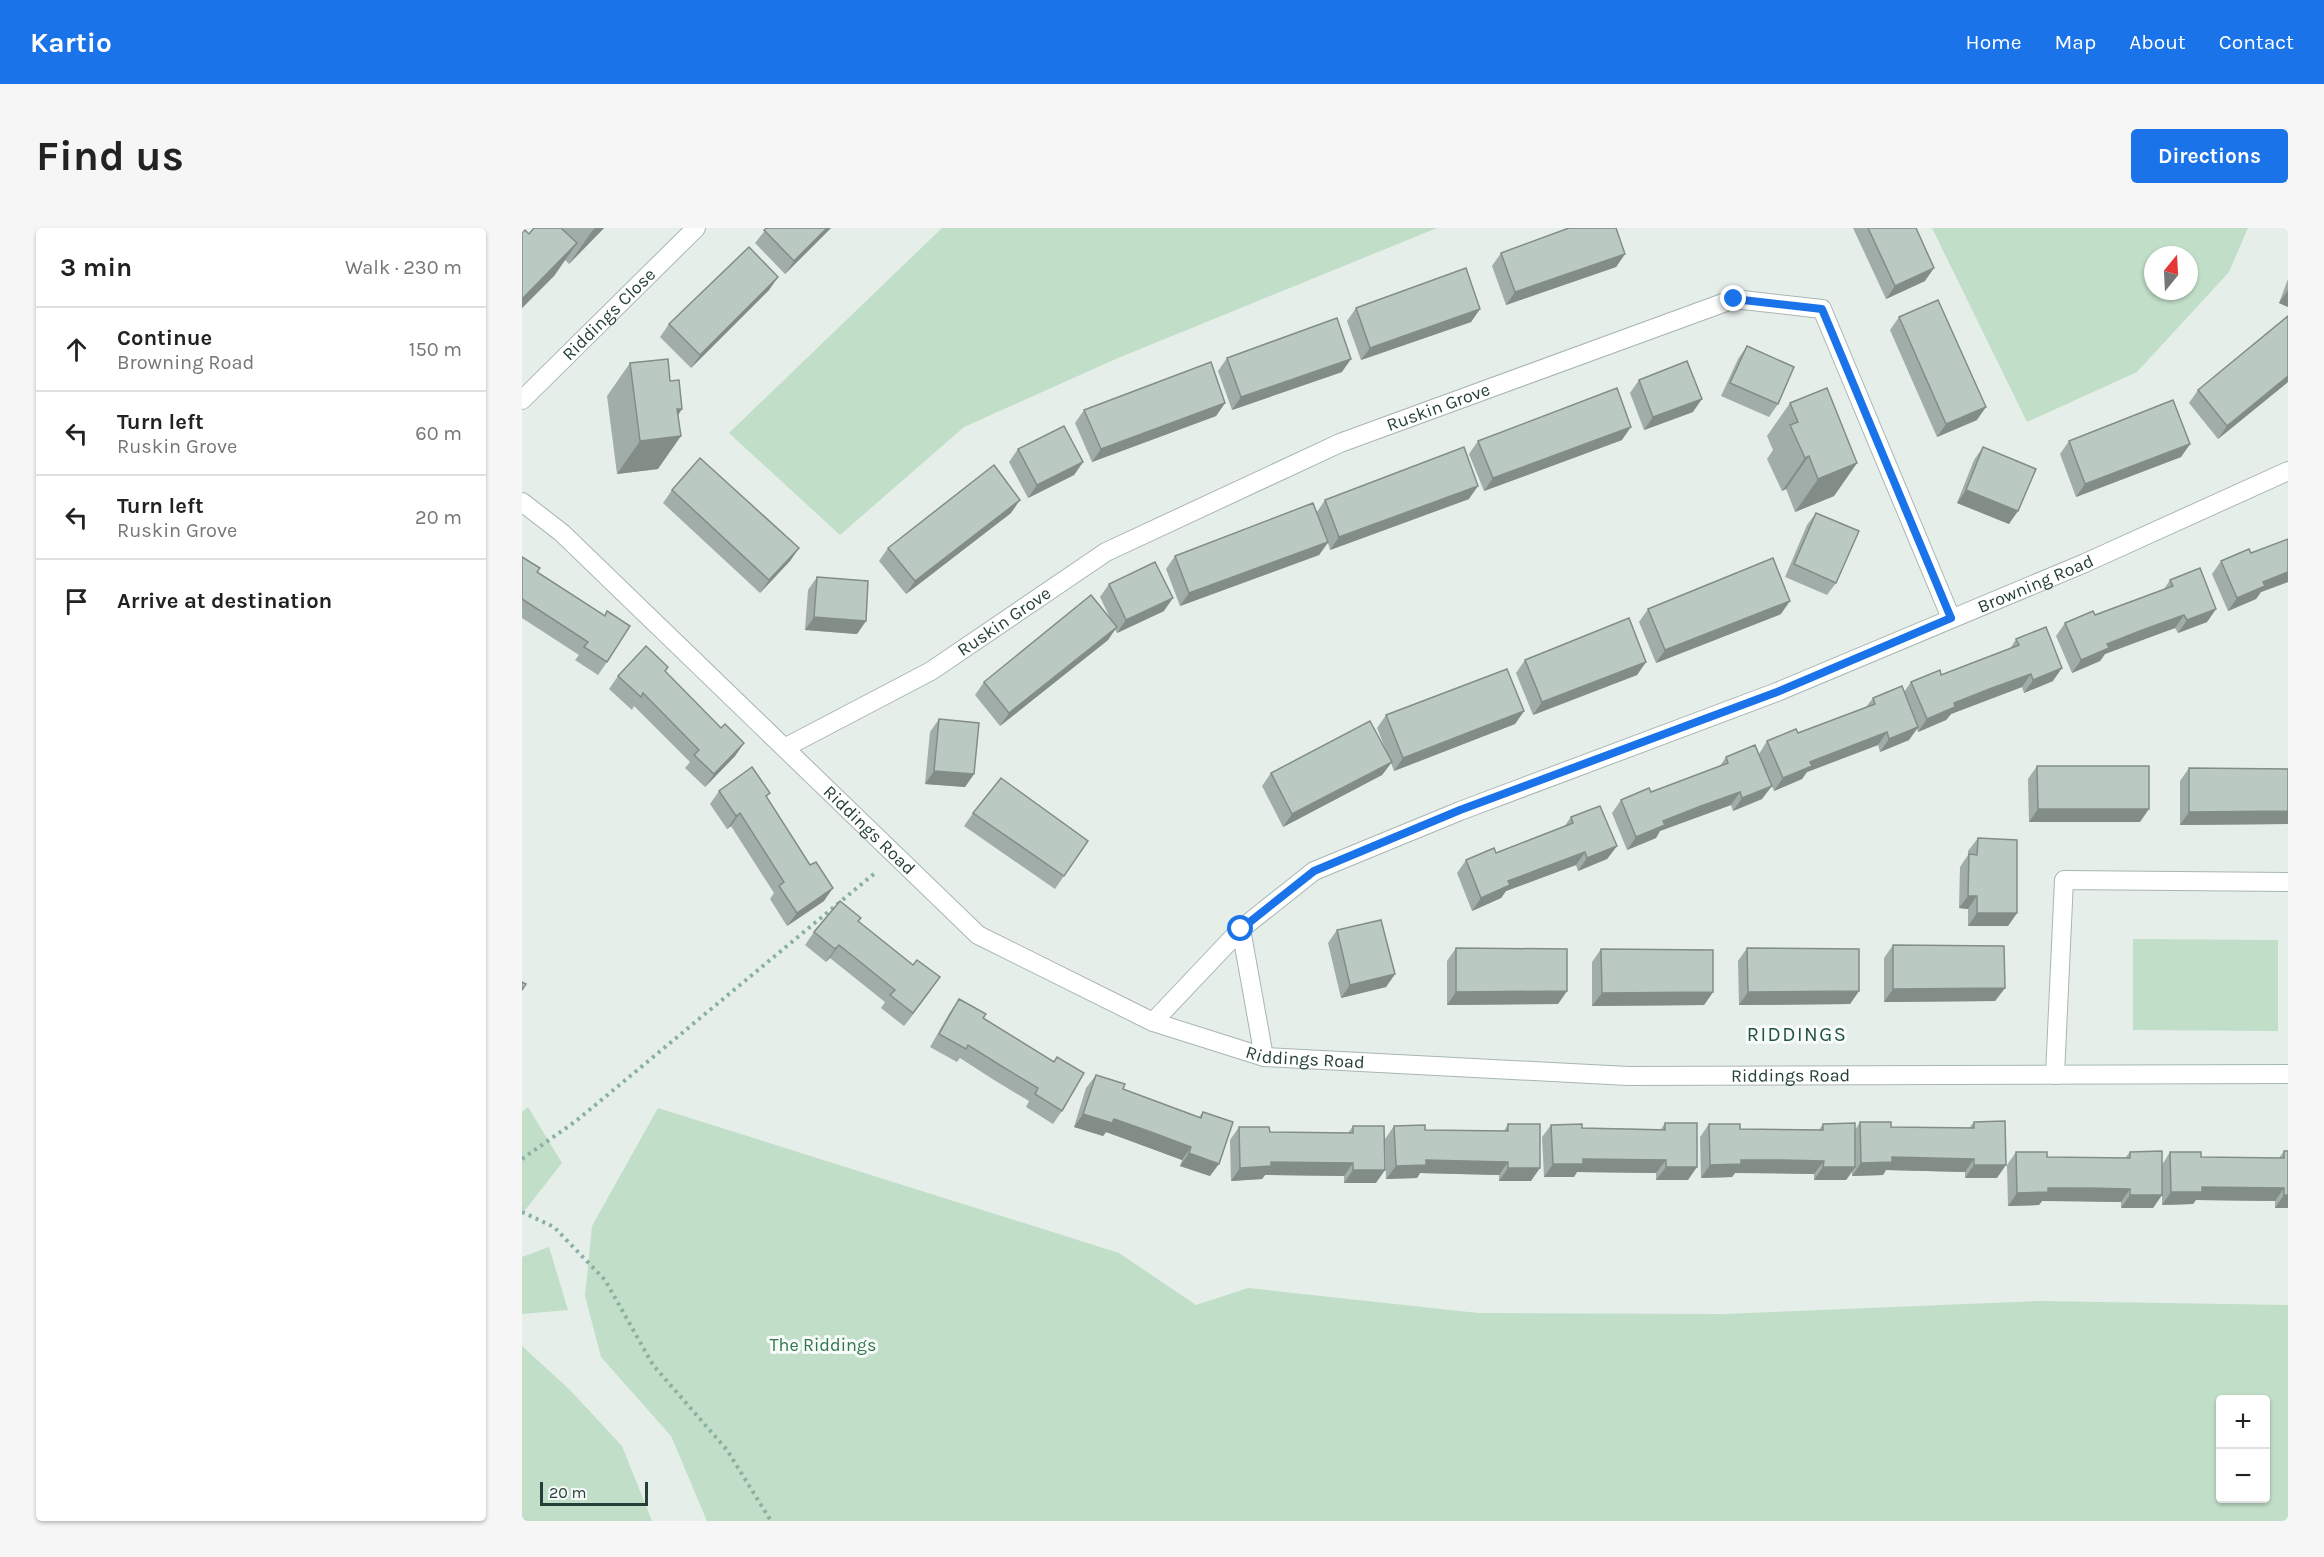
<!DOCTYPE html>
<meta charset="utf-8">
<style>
body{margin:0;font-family:Karla,sans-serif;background:#f6f6f6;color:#222}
.controls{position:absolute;right:18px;bottom:18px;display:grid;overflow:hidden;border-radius:6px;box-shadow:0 2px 4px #0004}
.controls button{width:54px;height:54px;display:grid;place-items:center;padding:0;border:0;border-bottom:2px solid #e0e0e0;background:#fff;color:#222;font:30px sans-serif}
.compass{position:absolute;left:1622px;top:18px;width:54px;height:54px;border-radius:50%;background:#fff;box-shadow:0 2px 4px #0004;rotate:18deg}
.scale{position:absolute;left:18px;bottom:15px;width:108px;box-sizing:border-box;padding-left:6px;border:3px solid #254039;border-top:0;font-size:16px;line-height:21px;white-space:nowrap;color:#254039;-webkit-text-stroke:4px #f7fbf9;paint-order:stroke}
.stop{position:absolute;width:18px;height:18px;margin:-14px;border:4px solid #1a73e8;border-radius:50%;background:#fff}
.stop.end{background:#1a73e8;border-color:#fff;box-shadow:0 2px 6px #0008}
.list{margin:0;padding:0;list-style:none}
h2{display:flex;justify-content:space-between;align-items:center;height:78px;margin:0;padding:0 24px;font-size:26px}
h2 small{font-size:20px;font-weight:400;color:#767676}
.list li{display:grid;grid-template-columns:39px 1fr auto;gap:18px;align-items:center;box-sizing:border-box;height:84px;padding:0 24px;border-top:2px solid #e0e0e0}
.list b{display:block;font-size:22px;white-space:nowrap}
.list p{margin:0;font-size:20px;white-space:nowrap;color:#767676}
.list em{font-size:20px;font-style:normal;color:#767676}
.icon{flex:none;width:33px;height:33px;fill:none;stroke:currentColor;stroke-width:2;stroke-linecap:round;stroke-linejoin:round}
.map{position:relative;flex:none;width:1766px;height:1293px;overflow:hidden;border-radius:6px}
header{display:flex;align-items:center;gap:36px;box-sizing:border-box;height:84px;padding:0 30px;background:#1a73e8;color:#fff}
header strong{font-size:28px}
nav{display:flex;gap:33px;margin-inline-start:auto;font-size:21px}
.intro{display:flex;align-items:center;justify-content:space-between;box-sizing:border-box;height:144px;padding:0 36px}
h1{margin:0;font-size:42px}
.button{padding:15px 27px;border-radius:6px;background:#1a73e8;color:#fff;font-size:21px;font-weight:700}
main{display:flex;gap:36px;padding:0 36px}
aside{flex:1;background:#fff;border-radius:6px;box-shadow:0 2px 4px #0004}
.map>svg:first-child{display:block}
.green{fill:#c0dec8;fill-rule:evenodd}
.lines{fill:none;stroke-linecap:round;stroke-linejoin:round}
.service-casing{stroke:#a8b6b1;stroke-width:20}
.minor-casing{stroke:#a8b6b1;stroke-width:20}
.path{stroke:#88b1a3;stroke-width:4;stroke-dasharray:3 4.5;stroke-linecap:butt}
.service{stroke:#fff;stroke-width:18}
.minor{stroke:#fff;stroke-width:18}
.wall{fill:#a1ada8}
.shaded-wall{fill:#838d88}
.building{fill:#bbc9c3;stroke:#838d88;stroke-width:1.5}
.route{stroke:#1a73e8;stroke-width:8}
.labels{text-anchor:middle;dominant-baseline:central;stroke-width:6;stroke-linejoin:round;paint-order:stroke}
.street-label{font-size:18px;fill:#254039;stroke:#f7fbf9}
.park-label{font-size:18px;fill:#31764b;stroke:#f7fbf9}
.neighbourhood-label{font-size:20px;letter-spacing:1.5px;fill:#215246;stroke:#f7fbf9}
</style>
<header>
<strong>Kartio</strong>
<nav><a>Home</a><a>Map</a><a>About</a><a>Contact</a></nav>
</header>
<div class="intro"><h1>Find us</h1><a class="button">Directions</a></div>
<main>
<aside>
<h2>3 min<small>Walk · 230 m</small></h2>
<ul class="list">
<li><svg class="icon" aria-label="ahead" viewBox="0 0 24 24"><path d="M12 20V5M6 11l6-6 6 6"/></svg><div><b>Continue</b><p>Browning Road</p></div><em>150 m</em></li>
<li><svg class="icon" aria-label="left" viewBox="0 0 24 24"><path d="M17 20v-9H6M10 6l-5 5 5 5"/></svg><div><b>Turn left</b><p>Ruskin Grove</p></div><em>60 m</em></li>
<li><svg class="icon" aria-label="left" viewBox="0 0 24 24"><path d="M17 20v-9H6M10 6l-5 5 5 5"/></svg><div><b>Turn left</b><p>Ruskin Grove</p></div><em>20 m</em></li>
<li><svg class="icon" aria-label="arrive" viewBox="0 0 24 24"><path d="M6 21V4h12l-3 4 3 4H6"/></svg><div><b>Arrive at destination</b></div></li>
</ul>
</aside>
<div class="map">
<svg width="1766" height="1293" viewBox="0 0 1766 1293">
<rect width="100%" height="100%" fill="#e6eeea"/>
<g class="green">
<polygon points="420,0 915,0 596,130 442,199 318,307 207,205"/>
<path d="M1410,0h316l-19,44 -92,100 -110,50zM1631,27h36v36h-36z"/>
<polygon points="1611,711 1756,712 1756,803 1611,802"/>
<polygon points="6,879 40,935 0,986 0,884"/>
<path d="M136,880l461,145 77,52 52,-17 230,25 246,1 316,-13 248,4v216h-1581l-36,-85 -70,-79 -16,-61 7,-70zM1698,1172h46v98h-46z"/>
<polygon points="27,1019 46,1082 0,1086 0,1029"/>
<polygon points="0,1118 47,1161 100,1218 130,1293 0,1293"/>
</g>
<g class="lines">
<defs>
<polyline id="service" points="1533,847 1542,652 1766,654"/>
<g id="minor">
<path id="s1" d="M0,172l174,-172"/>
<path id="s2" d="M0,274l40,31 416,402 175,87 111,35 364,19 660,-2"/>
<path id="s3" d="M264,519l145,-76 175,-119 234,-109 394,-144 88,10 129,309"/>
<polyline points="719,701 742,829"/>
<path id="s4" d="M631,794l88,-93 73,-58 146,-60 317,-119 308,-129 203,-92"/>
</g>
</defs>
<use href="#service" class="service-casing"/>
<use href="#minor" class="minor-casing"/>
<g class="path">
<polyline points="0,931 54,893 353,645"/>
<polyline points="0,984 32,999 83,1052 131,1137 205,1222 249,1293"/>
</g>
<use href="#service" class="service"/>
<use href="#minor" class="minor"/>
</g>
<g class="wall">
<polygon points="12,0 82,0 47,36 43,32 32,48 0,80 0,5 7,6"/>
<polygon points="245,0 309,0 263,46 233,15"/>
<polygon points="1331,0 1394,0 1403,53 1364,71"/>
<polygon points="979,25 1103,26 1094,39 984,77 970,38"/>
<polygon points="256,49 247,62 169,140 138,109 147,96"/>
<polygon points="1766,51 1766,79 1757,75"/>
<polygon points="834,80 958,81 949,94 839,132 825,93"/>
<polygon points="1377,89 1455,192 1415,209 1368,102"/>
<polygon points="1225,118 1256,176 1247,189 1199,168 1216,131"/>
<polygon points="705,130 820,144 710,182 696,143"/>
<polygon points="108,135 148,153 160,181 156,187 136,241 95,246 85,168"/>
<polygon points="1117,152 1171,184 1122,202 1108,165"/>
<polygon points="1766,154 1696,211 1667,175 1676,162"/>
<polygon points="703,175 694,188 570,234 553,195 562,182"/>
<polygon points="1268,175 1335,235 1312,268 1273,284 1264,261 1260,263 1245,231 1251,222 1245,208"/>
<polygon points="1100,212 962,263 947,226 956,213"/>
<polygon points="1547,213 1668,216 1659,229 1554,269 1538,226"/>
<polygon points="1461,219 1487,296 1435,275 1452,232"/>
<polygon points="496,221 561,234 552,247 506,270 487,234"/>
<polygon points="150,262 277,320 268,333 238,365 141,275"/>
<polygon points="947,271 808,322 806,315 797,327 658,378 644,341 653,328 795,284 803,272"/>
<polygon points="489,285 384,366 357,333 366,320"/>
<polygon points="1294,285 1314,355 1305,367 1263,349 1285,297"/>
<polygon points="1766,311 1766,354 1739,364 1734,371 1706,383 1690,346 1699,333 1729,325"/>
<polygon points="0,329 15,344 82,388 85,383 85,434 76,447 53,432 57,427 0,390"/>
<polygon points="295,349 344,393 335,406 283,402 286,362"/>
<polygon points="1648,352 1694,381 1685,394 1656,405 1653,400 1614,414 1583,426 1578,433 1550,445 1534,408 1543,395 1573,387 1642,361"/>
<polygon points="587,356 642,383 595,405 593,401 586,412 478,498 453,467 462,454 589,392 578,369"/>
<polygon points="1126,381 1259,386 1134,435 1117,394"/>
<polygon points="1494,411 1531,453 1502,465 1500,459 1429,486 1424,492 1396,504 1395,501 1387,512 1358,524 1356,517 1285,544 1280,551 1252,563 1241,538 1240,571 1211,583 1209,577 1170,591 1138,603 1134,610 1105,622 1090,585 1099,572 1129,564 1198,538 1204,529 1237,526 1245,513 1276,505 1344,479 1351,470 1382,464 1389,454 1419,447 1488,421"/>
<polygon points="1003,432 1124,434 1115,447 1011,487 994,445"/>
<polygon points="146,439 143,444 199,500 222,515 213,528 183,559 163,540 168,534 112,478 110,482 87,461 96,448"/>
<polygon points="1002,483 993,496 872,543 869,535 860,547 761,599 740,558 749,545 865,525 855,500 864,487"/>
<polygon points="417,491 452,546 443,559 403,556 408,504"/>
<polygon points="1515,538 1618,594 1507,594 1506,551"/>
<polygon points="1667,540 1766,541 1766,596 1658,597 1658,553"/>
<polygon points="197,563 248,565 244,569 302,673 265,698 248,671 252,665 209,598 205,601 188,576"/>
<polygon points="451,585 566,613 533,661 442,598"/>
<polygon points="1049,589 1095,618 1085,631 1056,643 1054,637 1014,652 984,663 979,670 950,683 935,645 944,632 974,625 1042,599"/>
<polygon points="1456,610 1495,685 1486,698 1446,698 1446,681 1437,680 1438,639 1446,627 1446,623"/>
<polygon points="336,693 409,762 382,798 359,780 363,774 308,730 304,734 283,717 292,704"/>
<polygon points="815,702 873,746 864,759 819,770 806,715"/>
<polygon points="1371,717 1483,760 1473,773 1362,774 1362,730"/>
<polygon points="934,720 1045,763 1036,776 925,777 925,733"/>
<polygon points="1225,720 1337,763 1328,776 1217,777 1216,733"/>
<polygon points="1079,721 1191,764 1182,777 1070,778 1070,734"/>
<polygon points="437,771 461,790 540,883 531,896 504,879 507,873 472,852 438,830 435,834 408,819 428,784"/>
<polygon points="574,847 601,861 677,889 681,884 688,948 658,938 660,932 620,917 584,904 581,908 552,899 564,860"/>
<polygon points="1338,894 1369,899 1447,900 1452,894 1475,950 1443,950 1443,944 1364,942 1361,947 1330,948 1330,944 1324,952 1292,952 1292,946 1251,945 1213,945 1210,949 1179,950 1178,909 1187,896 1218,901 1297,902 1301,896 1333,902"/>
<polygon points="1143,895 1166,952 1134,952 1134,945 1055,944 1052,949 1022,949 1020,909 1029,897 1060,900 1139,901"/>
<polygon points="986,896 1009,953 977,953 977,947 935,946 898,945 895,950 864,951 863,911 872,898 903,902 982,903"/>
<polygon points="831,898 854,955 822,955 822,948 743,947 740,951 709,953 708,912 717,899 748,904 826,905"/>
<polygon points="1762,923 1766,923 1766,980 1753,980 1753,973 1674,972 1671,976 1640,977 1640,953 1640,967 1631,980 1599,980 1599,974 1558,973 1520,973 1517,977 1486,978 1485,937 1494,924 1525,929 1603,930 1608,924 1640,937 1648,924 1679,929 1757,930"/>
</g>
<g class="shaded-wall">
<polygon points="73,0 82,0 47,36 70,3"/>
<polygon points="305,0 309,0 263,46 272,33"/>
<polygon points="55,15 32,48 0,80 0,71"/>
<polygon points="1103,26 1094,39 984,77 993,64"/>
<polygon points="1412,40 1403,53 1364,71 1373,58"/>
<polygon points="256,49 247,62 169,140 178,127"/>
<polygon points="1766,62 1766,79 1757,75"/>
<polygon points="958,81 949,94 839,132 848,120"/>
<polygon points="829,131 820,144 710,182 719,169"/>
<polygon points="1766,148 1766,154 1696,211 1705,198"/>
<polygon points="1180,171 1171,184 1122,202 1131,189"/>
<polygon points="703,175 694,188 570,234 579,221"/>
<polygon points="1464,179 1455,192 1415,209 1424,196"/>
<polygon points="155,181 160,181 140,210 159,208 136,241 95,246 118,213"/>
<polygon points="1109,199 1100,212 962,263 971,250"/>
<polygon points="1668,216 1659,229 1554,269 1563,256"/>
<polygon points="1287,228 1264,261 1260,263 1283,230"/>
<polygon points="561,234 552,247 506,270 515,257"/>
<polygon points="1335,235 1312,268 1273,284 1296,251"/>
<polygon points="956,258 947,271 808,322 817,309"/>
<polygon points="1444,262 1496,283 1487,296 1435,275"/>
<polygon points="498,272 489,285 384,366 393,353"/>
<polygon points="806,314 797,327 658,378 667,365"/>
<polygon points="277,320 268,333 238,365 247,352"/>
<polygon points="1766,344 1766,354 1739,364 1734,371 1706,383 1715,370 1741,354"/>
<polygon points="651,370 642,383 595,405 604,392"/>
<polygon points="1268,373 1259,386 1134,435 1143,422"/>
<polygon points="1694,381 1685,394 1656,405 1665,392"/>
<polygon points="1662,387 1653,400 1583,426 1578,433 1550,445 1559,432 1585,416"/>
<polygon points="292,389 344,393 335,406 283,402"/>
<polygon points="595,399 586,412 478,498 487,485"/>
<polygon points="1124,434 1115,447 1011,487 1020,474"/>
<polygon points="1540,440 1531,453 1502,465 1511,452"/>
<polygon points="1509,446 1500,459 1429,486 1424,492 1396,504 1405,491 1432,475"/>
<polygon points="1002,483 993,496 872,543 881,530"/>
<polygon points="1396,499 1387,512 1358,524 1367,511"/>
<polygon points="1365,504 1356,517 1285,544 1280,551 1252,563 1261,550 1288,534"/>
<polygon points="222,515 213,528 183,559 192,546"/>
<polygon points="870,534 860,547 761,599 770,586"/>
<polygon points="412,543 452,546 443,559 403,556"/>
<polygon points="1250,558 1240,571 1211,583 1220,570"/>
<polygon points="1218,564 1209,577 1138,603 1134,610 1105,622 1114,609 1141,593"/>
<polygon points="1516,581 1627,581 1618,594 1507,594"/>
<polygon points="1766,583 1766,596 1658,597 1667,584"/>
<polygon points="218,585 209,598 205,601 214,588"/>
<polygon points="1095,618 1085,631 1056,643 1065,630"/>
<polygon points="1063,624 1054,637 984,663 979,670 950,683 959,670 986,653"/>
<polygon points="311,660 302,673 265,698 275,685"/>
<polygon points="1446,668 1455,668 1446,681 1437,680"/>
<polygon points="1455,685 1495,685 1486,698 1446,698"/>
<polygon points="317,717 308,730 304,734 313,721"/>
<polygon points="873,746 864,759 819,770 828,757"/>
<polygon points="418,749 409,762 382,798 391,785"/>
<polygon points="1483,760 1473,773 1362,774 1371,761"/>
<polygon points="1045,763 1036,776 925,777 934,764"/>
<polygon points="1337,763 1328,776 1217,777 1226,764"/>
<polygon points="1191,764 1182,777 1070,778 1080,765"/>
<polygon points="561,886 592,891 669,919 660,932 584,904 581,908 552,899"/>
<polygon points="667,925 697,936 688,948 658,938"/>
<polygon points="1370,929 1452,931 1443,944 1364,942 1361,947 1330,948 1339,935"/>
<polygon points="1061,931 1144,932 1134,945 1055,944 1052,949 1022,949 1031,936"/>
<polygon points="904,932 986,934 977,947 898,945 895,950 864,951 874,938"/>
<polygon points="1219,932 1260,932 1302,933 1292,946 1213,945 1210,949 1179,950 1188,937"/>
<polygon points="749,934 831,935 822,948 743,947 740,951 709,953 718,940"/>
<polygon points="1452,937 1484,937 1475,950 1443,950"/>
<polygon points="1144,939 1175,939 1166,952 1134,952"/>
<polygon points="1301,939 1333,939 1324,952 1292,952"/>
<polygon points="986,940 1018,940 1009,953 977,953"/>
<polygon points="831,942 863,942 854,955 822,955"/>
<polygon points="1680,959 1762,960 1753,973 1674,972 1671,976 1640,977 1649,964"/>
<polygon points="1526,960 1608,961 1599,974 1520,973 1517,977 1486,978 1495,965"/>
<polygon points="1608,967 1640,967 1631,980 1599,980"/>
<polygon points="1762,967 1766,967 1766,980 1753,980"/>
</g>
<g class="building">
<polygon points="12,0 39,0 55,15 0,71 0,5 3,2 7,6"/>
<polygon points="245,0 305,0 272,33 242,2"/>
<polygon points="1047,0 1094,0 1103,26 993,64 979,25"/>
<polygon points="1346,0 1394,0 1412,40 1373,58"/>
<polygon points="227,19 256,49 178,127 147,96"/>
<polygon points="944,40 958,81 848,120 834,80"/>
<polygon points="1416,72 1464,179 1424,196 1377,89"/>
<polygon points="1766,88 1766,148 1705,198 1676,162"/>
<polygon points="815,90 829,131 719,169 705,130"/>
<polygon points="1225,118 1272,139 1256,176 1208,155"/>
<polygon points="146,131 148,153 157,152 160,181 155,181 159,208 118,213 108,135"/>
<polygon points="1165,133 1180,171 1131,189 1117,152"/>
<polygon points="689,134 703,175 579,221 562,182"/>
<polygon points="1095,160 1109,199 971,250 956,213"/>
<polygon points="1305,160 1335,235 1296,251 1287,228 1283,230 1268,197 1276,194 1268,175"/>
<polygon points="1651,172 1668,216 1563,256 1547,213"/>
<polygon points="542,198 561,234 515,257 496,221"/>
<polygon points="942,219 956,258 817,309 803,272"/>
<polygon points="1461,219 1514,241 1496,283 1444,262"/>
<polygon points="178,230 277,320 247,352 150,262"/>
<polygon points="472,237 498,272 393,353 366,320"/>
<polygon points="791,275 806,314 667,365 653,328"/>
<polygon points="1294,285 1337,303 1314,355 1272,336"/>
<polygon points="1766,311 1766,344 1741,354 1743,358 1715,370 1699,333 1727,321 1729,325"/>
<polygon points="0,329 18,340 15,344 83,388 85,383 108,398 85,434 62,419 66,414 0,371"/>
<polygon points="1251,330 1268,373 1143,422 1126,381"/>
<polygon points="633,334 651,370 604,392 587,356"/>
<polygon points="1678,340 1694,381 1665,392 1662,387 1623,401 1585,416 1587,420 1559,432 1543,395 1571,383 1573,387 1651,358 1648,352"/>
<polygon points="295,349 346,353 344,393 292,389"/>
<polygon points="569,367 595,399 487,485 462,454"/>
<polygon points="1107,390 1124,434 1020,474 1003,432"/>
<polygon points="1524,399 1540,440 1511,452 1509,446 1470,460 1432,475 1433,479 1405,491 1389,454 1418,442 1419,447 1497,417 1494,411"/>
<polygon points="124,418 146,439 143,443 199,500 203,496 222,515 192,546 172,527 177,522 121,465 119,469 96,448"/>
<polygon points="985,441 1002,483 881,530 864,487"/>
<polygon points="1380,458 1396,499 1367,511 1365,504 1288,534 1290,538 1261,550 1245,513 1274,501 1276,505 1353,476 1351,470"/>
<polygon points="417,491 457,495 452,546 412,543"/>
<polygon points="848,493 870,534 770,586 749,545"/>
<polygon points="1233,517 1250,558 1220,570 1218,564 1179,578 1141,593 1143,597 1114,609 1099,572 1127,560 1129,564 1206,535 1204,529"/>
<polygon points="1515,538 1627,538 1627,581 1516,581"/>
<polygon points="230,539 248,565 244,568 288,637 294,634 311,660 275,685 257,658 262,654 218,585 214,588 197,563"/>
<polygon points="1667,540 1766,541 1766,583 1667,584"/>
<polygon points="479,550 566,613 542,648 451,585"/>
<polygon points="1078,578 1095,618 1065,630 1063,624 1023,639 986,653 988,657 959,670 944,632 972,620 974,625 1051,595 1049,589"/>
<polygon points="1456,610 1495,612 1495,685 1455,685 1455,668 1446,668 1447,626 1455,627"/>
<polygon points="318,673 339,690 336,693 391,737 395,732 418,749 391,785 368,767 373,762 317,717 313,721 292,704"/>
<polygon points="859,692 873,746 828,757 815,702"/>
<polygon points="1371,717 1482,718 1483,760 1371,761"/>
<polygon points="934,720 1045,721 1045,763 934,764"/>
<polygon points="1225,720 1337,721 1337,763 1226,764"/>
<polygon points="1079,721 1191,722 1191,764 1080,765"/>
<polygon points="0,754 4,756 0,762"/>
<polygon points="437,771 464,786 461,790 532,834 535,829 562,845 540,883 513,866 516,860 481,839 446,817 444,821 417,806"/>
<polygon points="574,847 603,856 601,861 679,890 681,884 711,894 697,936 667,925 669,919 629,904 592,891 590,895 561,886"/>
<polygon points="1483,893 1484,937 1452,937 1452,931 1370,929 1370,934 1339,935 1338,894 1369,894 1369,899 1452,900 1452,894"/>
<polygon points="1143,895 1175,895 1175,939 1144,939 1144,932 1061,931 1061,936 1031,936 1029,897 1060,896 1060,900 1143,902"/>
<polygon points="1333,895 1333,939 1301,939 1302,933 1260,932 1219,932 1219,936 1188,937 1187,896 1218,896 1218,901 1301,902 1301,896"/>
<polygon points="986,896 1018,896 1018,940 986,940 986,934 944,933 904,932 904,937 874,938 872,898 903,897 903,902 986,903"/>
<polygon points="831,898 862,898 863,942 831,942 831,935 749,934 749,938 718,940 717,899 747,899 748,904 831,905"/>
<polygon points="1640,923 1640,967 1608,967 1608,961 1567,960 1526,960 1526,964 1495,965 1494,924 1525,924 1525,929 1608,930 1608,924"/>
<polygon points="1762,923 1766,923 1766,967 1762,967 1762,960 1680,959 1680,964 1649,964 1648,924 1679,924 1679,929 1762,930"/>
</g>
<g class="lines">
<polyline class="route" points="719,701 792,643 938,582 1255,464 1429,390 1300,81 1212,71"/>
</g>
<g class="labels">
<g class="street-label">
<text stroke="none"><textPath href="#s1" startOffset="122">Riddings Close</textPath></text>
<text stroke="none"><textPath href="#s3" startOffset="738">Ruskin Grove</textPath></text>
<text stroke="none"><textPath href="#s4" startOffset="998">Browning Road</textPath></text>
<text stroke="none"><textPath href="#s3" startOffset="252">Ruskin Grove</textPath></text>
<text stroke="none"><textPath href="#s2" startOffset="478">Riddings Road</textPath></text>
<text stroke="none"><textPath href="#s2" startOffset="982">Riddings Road</textPath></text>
<text stroke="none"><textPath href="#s2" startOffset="1468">Riddings Road</textPath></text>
</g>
<g class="park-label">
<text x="301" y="1117">The Riddings</text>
</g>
<g class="neighbourhood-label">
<text x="1275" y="806">RIDDINGS</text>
</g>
</g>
</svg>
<div class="controls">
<button>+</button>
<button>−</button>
</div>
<svg class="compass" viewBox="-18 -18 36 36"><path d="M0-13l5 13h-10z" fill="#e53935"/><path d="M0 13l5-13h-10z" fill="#767676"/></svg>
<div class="scale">20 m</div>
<div class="stop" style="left:719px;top:701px"></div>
<div class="stop end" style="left:1212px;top:71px"></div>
</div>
</main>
